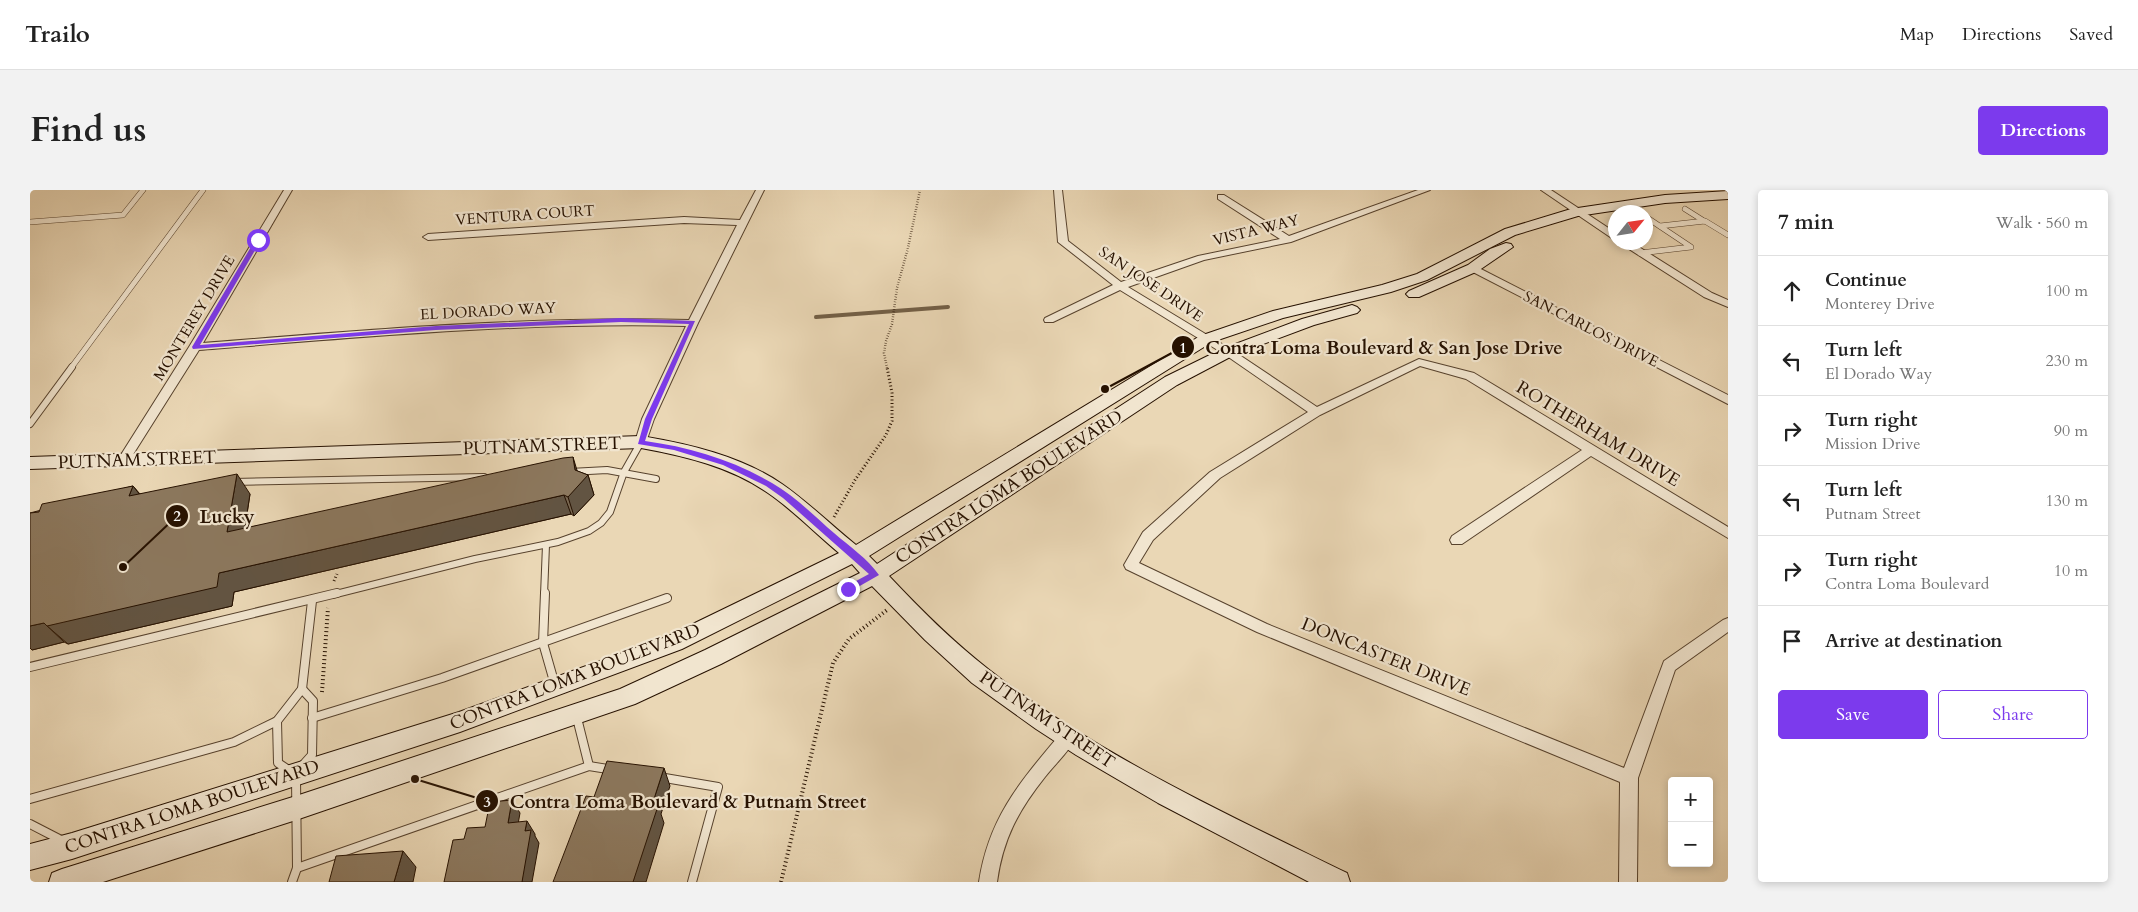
<!DOCTYPE html>
<meta charset="utf-8">
<style>
body{margin:0;font-family:Cardo,serif;background:#f2f2f2;color:#222}
.controls{position:absolute;right:15px;bottom:15px;display:grid;overflow:hidden;border-radius:5px;box-shadow:0 2px 8px #0003}
.controls button{width:45px;height:45px;display:grid;place-items:center;padding:0;border:0;border-bottom:1px solid #e0e0e0;background:#fff;color:#222;font:25px sans-serif}
.compass{position:absolute;left:1578px;top:15px;width:45px;height:45px;border-radius:50%;background:#fff;box-shadow:0 2px 8px #0003;rotate:60deg}
.stop{position:absolute;width:15px;height:15px;margin:-11px;border:4px solid #7c3aed;border-radius:50%;background:#fff}
.stop.end{background:#7c3aed;border-color:#fff;box-shadow:0 1px 5px #0008}
.list{margin:0;padding:0;list-style:none}
h2{display:flex;justify-content:space-between;align-items:center;height:65px;margin:0;padding:0 20px;font-size:21px}
h2 small{font-size:16px;font-weight:400;color:#767676}
.list li{display:grid;grid-template-columns:32px 1fr auto;gap:15px;align-items:center;box-sizing:border-box;height:70px;padding:0 20px;border-top:1px solid #e0e0e0}
.list b{display:block;font-size:19px;white-space:nowrap}
.list p{margin:0;font-size:16px;white-space:nowrap;color:#767676}
.list em{font-size:16px;font-style:normal;color:#767676}
.actions{display:flex;gap:10px;padding:15px 20px}
.actions a{flex:1;padding:11px 0;border:1px solid #7c3aed;border-radius:5px;text-align:center;font-size:18px;color:#7c3aed}
.actions .main{background:#7c3aed;color:#fff}
.icon{flex:none;width:28px;height:28px;fill:none;stroke:currentColor;stroke-width:2;stroke-linecap:round;stroke-linejoin:round}
.map{position:relative;flex:none;width:1698px;height:692px;overflow:hidden;border-radius:5px}
header{display:flex;align-items:center;gap:30px;box-sizing:border-box;height:70px;padding:0 25px;background:#fff;border-bottom:1px solid #e0e0e0}
header strong{font-size:24px}
nav{display:flex;gap:28px;margin-inline-start:auto;font-size:18px}
.intro{display:flex;align-items:center;justify-content:space-between;box-sizing:border-box;height:120px;padding:0 30px}
h1{margin:0;font-size:35px}
.button{padding:12px 22px;border-radius:5px;background:#7c3aed;color:#fff;font-size:18px;font-weight:700}
main{display:flex;gap:30px;padding:0 30px}
aside{flex:1;background:#fff;border-radius:5px;box-shadow:0 2px 8px #0003}
.map>svg:first-child{display:block}
.lines{fill:none;stroke-linecap:round;stroke-linejoin:round}
.stream{stroke:#736047;stroke-width:4}
.lane-far2-casing{stroke:#57422d;stroke-width:6}
.lane-far1-casing{stroke:#57422d;stroke-width:8}
.lane-casing{stroke:#57422d;stroke-width:10}
.street-casing{stroke:#57422d;stroke-width:2}
.secondary-casing{stroke:#261100;stroke-width:2}
.path-far2{stroke:#261100;stroke-width:2.5;stroke-dasharray:0.5 2;stroke-linecap:butt}
.path-far1{stroke:#261100;stroke-width:3;stroke-dasharray:1 2.5;stroke-linecap:butt}
.path{stroke:#261100;stroke-width:4;stroke-dasharray:1 3;stroke-linecap:butt}
.lane-far2{stroke:#f1e5cf;stroke-width:5}
.lane-far1{stroke:#f1e5cf;stroke-width:6}
.lane{stroke:#f1e5cf;stroke-width:8}
.street{fill:#f1e5cf;fill-rule:evenodd}
.secondary{fill:#f1e5cf;fill-rule:evenodd}
.wall{fill:#786751;stroke:#261100}
.shaded-wall{fill:#625442;stroke:#261100}
.building{fill:#8c785e;stroke:#261100}
.route{fill:#7c3aed}
.labels{text-anchor:middle;dominant-baseline:central;stroke-width:4.5;stroke-linejoin:round;paint-order:stroke}
.far-street-label{font-size:15px;fill:#261100;stroke:#f1e5cf}
.street-label{font-size:18px;fill:#261100;stroke:#f1e5cf}
.leader{fill:none;stroke:#261100;stroke-width:2}
.callout-dot{fill:#261100;stroke:#f1e5cf;stroke-width:2}
.mark-label{font-size:15px;text-anchor:middle;font-weight:bold;fill:#fff}
.callout-label{font-size:19px;text-anchor:middle;font-weight:bold;fill:#261100;stroke:#f1e5cf;stroke-width:4.5;stroke-linejoin:round;paint-order:stroke}
</style>
<header>
<strong>Trailo</strong>
<nav><a>Map</a><a>Directions</a><a>Saved</a></nav>
</header>
<div class="intro"><h1>Find us</h1><a class="button">Directions</a></div>
<main>
<div class="map">
<svg width="1698" height="692" viewBox="0 0 1698 692">
<rect width="100%" height="100%" fill="#ead7b5"/>
<filter id="stains"><feTurbulence type="fractalNoise" baseFrequency=".004" numOctaves="4"/><feColorMatrix values="0 0 0 0 .2 0 0 0 0 .09 0 0 0 0 .02 0 0 0 .5 -.17"/></filter>
<radialGradient id="worn" r=".72"><stop offset=".6" stop-color="#630" stop-opacity="0"/><stop offset="1" stop-color="#630" stop-opacity=".3"/></radialGradient>
<g class="lines">
<polyline class="stream" points="786,127 918,117"/>
<defs>
<g id="lane-far2">
<polyline points="1655,19 1674,31"/>
<polyline points="0,32 93,25 113,0"/>
<polyline points="1630,36 1675,31 1698,45"/>
<polyline points="1610,63 1661,57 1616,27"/>
<polyline points="41,178 173,0"/>
</g>
<g id="lane-far1">
<polyline points="0,234 42,177"/>
<polyline points="540,282 577,280 626,289"/>
<polyline points="203,292 454,287"/>
<polyline points="302,405 445,369 528,352 559,341 571,333 580,322 594,282 611,252"/>
<polyline points="514,405 516,355"/>
</g>
<g id="lane">
<polyline points="515,403 513,453 525,495"/>
<polyline points="0,477 307,403"/>
<polyline points="272,499 282,411"/>
<polyline points="546,524 559,576"/>
<polyline points="282,528 412,488 637,408"/>
<polyline points="260,581 248,573 247,531 272,499 283,511 282,565 273,575"/>
<polyline points="629,587 688,597 662,692"/>
<polyline points="0,609 204,552 247,531"/>
<polyline points="0,634 33,651"/>
<polyline points="267,678 559,576 584,580"/>
<polyline points="262,692 267,678 266,588"/>
</g>
<g id="street">
<path d="M254,0h8l-89,153c162,-13 323,-27 486,-23l48,-95 -53,-2 -256,17 -5,-3 5,-3 256,-17 56,3 16,-30h8l-66,133 -44,96 -9,26 -4,1 -6,-4 7,-23 44,-93c-163,-4 -325,11 -487,24l-72,114h-8l-2,-3 72,-114z"/>
<polygon points="1024,0 1032,0 1038,51 1091,92 1168,66 1250,49 1188,9 1188,5 1194,5 1259,46 1388,0 1400,0 1261,52 1174,70 1098,97 1202,160 1287,217 1389,169 1444,183 1698,337 1698,348 1561,266 1432,354 1422,354 1420,350 1422,346 1552,260 1436,189 1390,176 1290,225 1190,288 1123,350 1109,373 1237,434 1594,578 1634,471 1693,430 1698,428 1698,442 1645,480 1608,588 1607,692 1589,692 1590,592 1227,442 1096,379 1094,375 1113,342 1180,282 1278,222 1194,164 1090,100 1023,132 1015,132 1014,130 1015,128 1083,95 1028,52"/>
<polygon points="1511,0 1521,0 1586,43 1586,51"/>
<polygon points="1588,52 1601,52 1682,103 1698,110 1698,117 1674,107"/>
<polygon points="1443,75 1698,205 1698,214 1439,80 1439,76"/>
<path d="M1038,540l6,2 2,5c-7,15 -21,27 -31,40 -27,34 -42,62 -48,105h-18c10,-66 42,-101 83,-150z"/>
</g>
<g id="secondary">
<path d="M1698,1v8l-63,4 -87,13 -63,19 -88,45 -36,12 -108,26 -71,24 -343,214 8,8 288,-187 57,-28 80,-30 50,-14 5,2 3,3 -3,3 -43,12 -80,30 -57,30 -288,191c31,33 63,65 99,93 106,84 238,145 359,204l3,9h-41l-151,-79 -82,-48 -40,-26 -64,-46 -47,-43 -53,-54 -151,78 -86,40 -339,116 -193,62h-54l3,-9 10,-4 234,-73 324,-107 85,-39 155,-77 -8,-9 -170,85 -222,83 -388,127 -42,11v-26l42,-11 387,-121 207,-75 173,-84c-24,-20 -46,-43 -71,-60 -37,-26 -83,-37 -127,-45l-611,21v-12l611,-21c48,8 100,20 141,48 26,18 49,41 74,61l344,-209 73,-25 109,-26 35,-11 88,-45 66,-20 94,-14z"/>
<polygon points="1476,53 1481,54 1483,57 1448,81 1389,107 1379,107 1376,104 1379,101 1438,75 1460,59"/>
</g>
</defs>
<use href="#lane-far2" class="lane-far2-casing"/>
<use href="#lane-far1" class="lane-far1-casing"/>
<use href="#lane" class="lane-casing"/>
<use href="#street" class="street-casing"/>
<use href="#secondary" class="secondary-casing"/>
<polyline class="path-far2" points="857,178 854,163 856,151 862,134 867,98 878,58 890,0"/>
<g class="path-far1">
<polyline points="804,327 825,290 856,245 862,231 862,203 857,177"/>
<polyline points="304,391 307,384"/>
</g>
<g class="path">
<polyline points="292,502 298,418"/>
<polyline points="751,692 803,473 819,449 857,420"/>
</g>
<use href="#lane-far2" class="lane-far2"/>
<use href="#lane-far1" class="lane-far1"/>
<use href="#lane" class="lane"/>
<use href="#street" class="street"/>
<use href="#secondary" class="secondary"/>
</g>
<polygon class="wall" points="547,281 558,285 564,305 544,326 541,324 204,402 202,416 38,454 34,452 2,460 0,458 0,323 103,296 110,304 220,304 215,338"/>
<g class="shaded-wall">
<polygon points="543,267 549,287 558,285 564,305 544,326 538,307 545,280"/>
<polygon points="207,284 220,304 211,361 197,342"/>
<polygon points="103,296 118,315 99,306"/>
<polygon points="534,305 541,324 204,402 202,416 38,454 17,436 189,383"/>
<polygon points="14,433 34,452 2,460 0,458 0,436"/>
<polygon points="634,578 640,596 631,624 634,633 616,692 603,692 622,615"/>
<polygon points="482,610 490,623 486,646 478,633"/>
<polygon points="497,631 505,644 505,646 509,653 502,692 492,692 495,641"/>
<polygon points="373,661 386,677 383,692 364,692"/>
</g>
<g class="building">
<polygon points="543,267 545,280 558,285 538,307 534,305 189,383 187,397 17,436 14,433 0,436 0,323 9,322 12,314 103,296 99,306 207,284 197,342 533,268"/>
<polygon points="577,571 634,578 622,615 628,616 603,692 523,692 556,606 564,607"/>
<polygon points="482,610 478,633 497,631 495,641 501,640 492,692 414,692 423,650 434,649 437,638 455,637 460,612"/>
<polygon points="373,661 364,692 299,692 306,666"/>
</g>
<path class="route" d="M228,48l3,2 -61,105 236,-19 185,-8 74,3 -43,98 -7,22c44,6 88,19 127,42 23,13 42,33 62,50 15,13 34,26 45,42l-28,16h-6v-4l24,-13 -86,-76 -17,-12 -43,-21 -49,-15 -36,-6 7,-25 44,-95 -68,-2 -185,8 -243,19 -1,-2 63,-107z"/>
<g class="labels">
<g class="far-street-label">
<text transform="translate(495 25) rotate(-4)">VENTURA COURT</text>
<text transform="translate(1226 40) rotate(-14)">VISTA WAY</text>
<text transform="translate(1121 94) rotate(34)">SAN JOSE DRIVE</text>
<text transform="translate(458 121) rotate(-3)">EL DORADO WAY</text>
<text transform="translate(164 128) rotate(-59)">MONTEREY DRIVE</text>
<text transform="translate(1561 139) rotate(27)">SAN CARLOS DRIVE</text>
</g>
<g class="street-label">
<text transform="translate(1568 244) rotate(31)">ROTHERHAM DRIVE</text>
<text transform="translate(512 256) rotate(-2)">PUTNAM STREET</text>
<text transform="translate(107 270) rotate(-2)">PUTNAM STREET</text>
<text transform="translate(979 297) rotate(-33)">CONTRA LOMA BOULEVARD</text>
<text transform="translate(1356 467) rotate(22)">DONCASTER DRIVE</text>
<text transform="translate(545 487) rotate(-21)">CONTRA LOMA BOULEVARD</text>
<text transform="translate(1017 530) rotate(34)">PUTNAM STREET</text>
<text transform="translate(162 617) rotate(-18)">CONTRA LOMA BOULEVARD</text>
</g>
</g>
<path class="leader" d="M1075 199L1153 157M93 377L147 326M385 589L457 611"/>
<g class="callout-dot">
<circle cx="1075" cy="199" r="5"/>
<circle cx="93" cy="377" r="5"/>
<circle cx="385" cy="589" r="5"/>
<circle cx="1153" cy="157" r="12"/>
<circle cx="147" cy="326" r="12"/>
<circle cx="457" cy="611" r="12"/>
</g>
<g class="mark-label">
<text x="1153" y="163">1</text>
<text x="147" y="331">2</text>
<text x="457" y="617">3</text>
</g>
<g class="callout-label">
<text x="1354" y="164">Contra Loma Boulevard &amp; San Jose Drive</text>
<text x="197" y="333">Lucky</text>
<text x="658" y="618">Contra Loma Boulevard &amp; Putnam Street</text>
</g>
<rect width="100%" height="100%" filter="url(#stains)"/>
<rect width="100%" height="100%" fill="url(#worn)"/>
</svg>
<div class="controls">
<button>+</button>
<button>−</button>
</div>
<svg class="compass" viewBox="-18 -18 36 36"><path d="M0-13l5 13h-10z" fill="#e53935"/><path d="M0 13l5-13h-10z" fill="#767676"/></svg>
<div class="stop" style="left:228px;top:50px"></div>
<div class="stop end" style="left:818px;top:399px"></div>
</div>
<aside>
<h2>7 min<small>Walk · 560 m</small></h2>
<ul class="list">
<li><svg class="icon" aria-label="ahead" viewBox="0 0 24 24"><path d="M12 20V5M6 11l6-6 6 6"/></svg><div><b>Continue</b><p>Monterey Drive</p></div><em>100 m</em></li>
<li><svg class="icon" aria-label="left" viewBox="0 0 24 24"><path d="M17 20v-9H6M10 6l-5 5 5 5"/></svg><div><b>Turn left</b><p>El Dorado Way</p></div><em>230 m</em></li>
<li><svg class="icon" aria-label="right" viewBox="0 0 24 24"><path d="M7 20v-9h11M14 6l5 5-5 5"/></svg><div><b>Turn right</b><p>Mission Drive</p></div><em>90 m</em></li>
<li><svg class="icon" aria-label="left" viewBox="0 0 24 24"><path d="M17 20v-9H6M10 6l-5 5 5 5"/></svg><div><b>Turn left</b><p>Putnam Street</p></div><em>130 m</em></li>
<li><svg class="icon" aria-label="right" viewBox="0 0 24 24"><path d="M7 20v-9h11M14 6l5 5-5 5"/></svg><div><b>Turn right</b><p>Contra Loma Boulevard</p></div><em>10 m</em></li>
<li><svg class="icon" aria-label="arrive" viewBox="0 0 24 24"><path d="M6 21V4h12l-3 4 3 4H6"/></svg><div><b>Arrive at destination</b></div></li>
</ul>
<div class="actions"><a class="main">Save</a><a>Share</a></div>
</aside>
</main>
